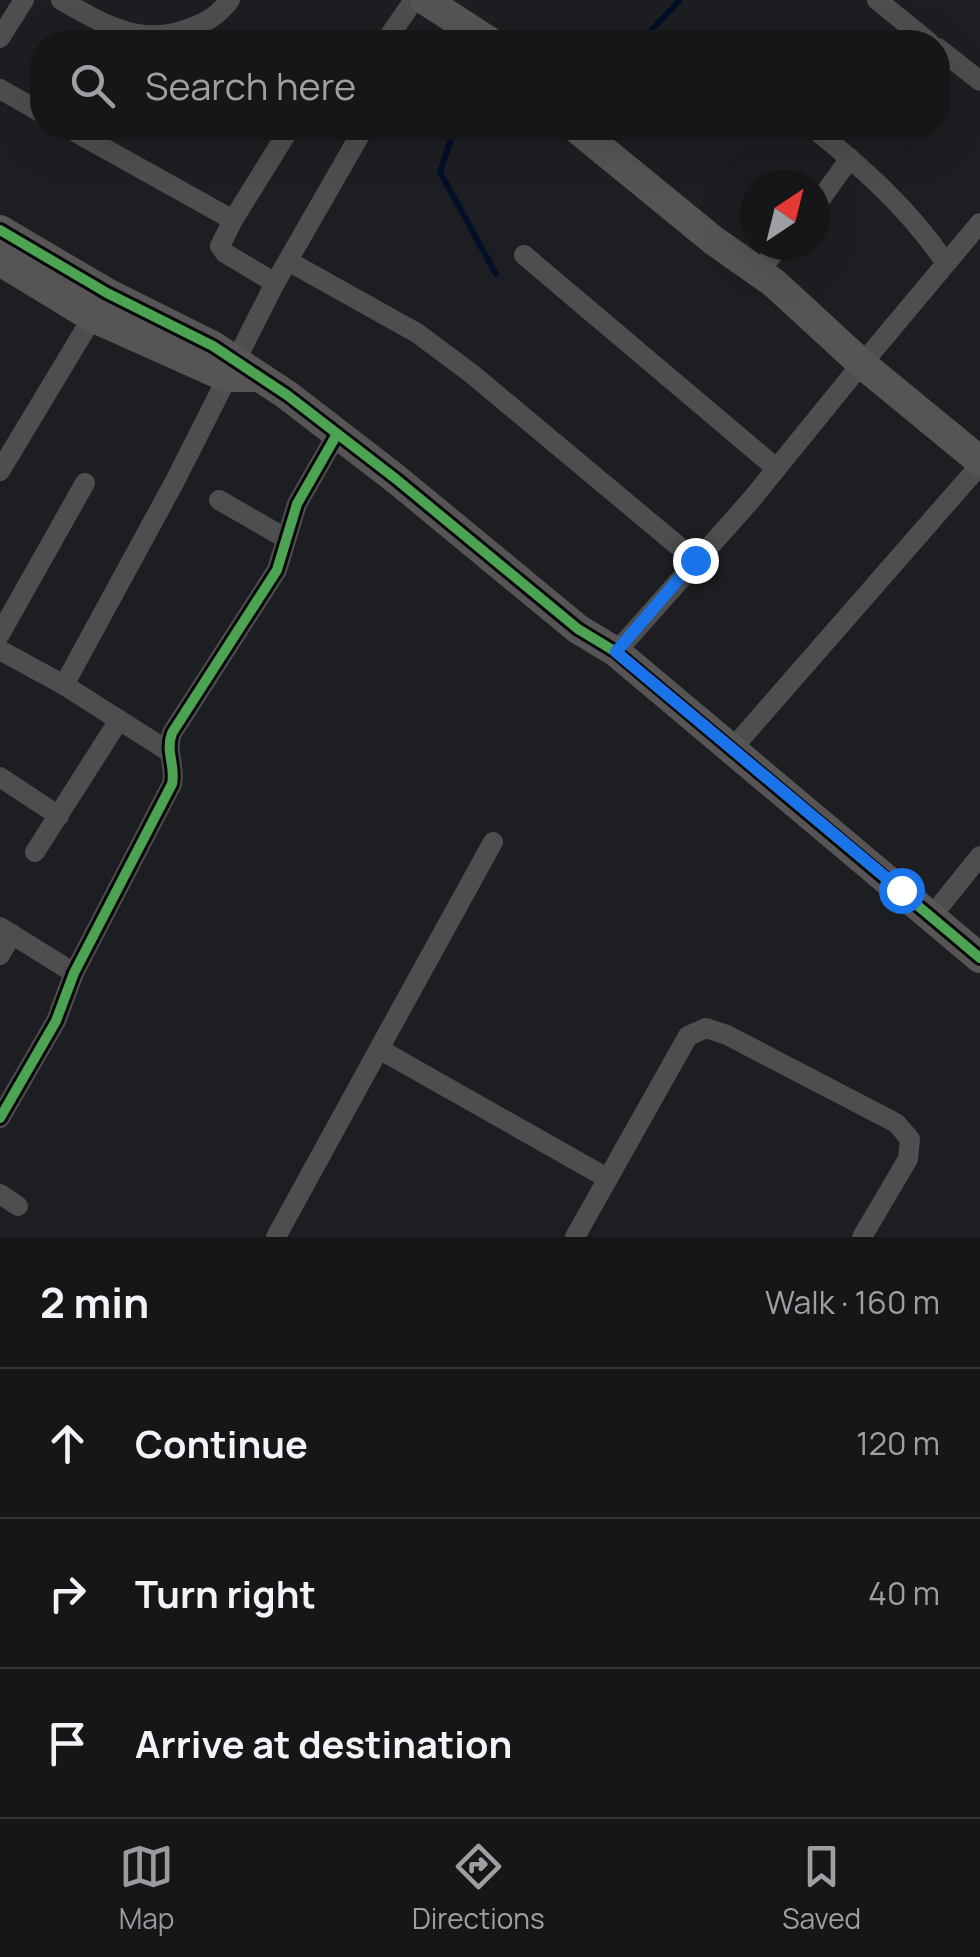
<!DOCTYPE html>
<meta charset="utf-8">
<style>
body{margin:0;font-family:Manrope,sans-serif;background:#1f1f22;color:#f1f3f6}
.compass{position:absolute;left:740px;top:170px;width:90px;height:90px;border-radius:50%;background:#161619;box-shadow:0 10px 40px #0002;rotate:35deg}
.stop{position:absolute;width:30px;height:30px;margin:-22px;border:8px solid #1a73e8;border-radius:50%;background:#fff}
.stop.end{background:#1a73e8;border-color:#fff;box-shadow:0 2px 10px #0008}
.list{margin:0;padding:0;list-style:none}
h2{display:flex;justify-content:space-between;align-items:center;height:130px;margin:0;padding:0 40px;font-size:42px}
h2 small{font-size:32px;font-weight:400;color:#9e9fa2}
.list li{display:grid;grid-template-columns:65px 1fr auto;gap:30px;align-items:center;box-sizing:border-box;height:150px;padding:0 40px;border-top:2px solid #353538}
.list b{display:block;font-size:38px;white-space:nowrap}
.list em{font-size:32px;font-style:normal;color:#9e9fa2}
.icon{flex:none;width:55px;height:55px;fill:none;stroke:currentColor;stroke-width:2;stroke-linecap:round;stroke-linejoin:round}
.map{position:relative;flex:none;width:980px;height:1237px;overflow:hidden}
.search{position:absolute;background:#161619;box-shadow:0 10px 40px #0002;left:30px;right:30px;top:30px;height:110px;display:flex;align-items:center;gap:25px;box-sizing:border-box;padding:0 35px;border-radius:40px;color:#9e9fa2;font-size:38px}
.sheet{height:580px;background:#161619}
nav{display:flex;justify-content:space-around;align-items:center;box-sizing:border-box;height:140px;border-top:2px solid #353538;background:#161619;font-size:28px;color:#9e9fa2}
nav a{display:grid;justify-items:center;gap:5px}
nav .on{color:#999a9e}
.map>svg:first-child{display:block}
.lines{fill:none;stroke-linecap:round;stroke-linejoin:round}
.stream{stroke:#030f28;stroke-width:6}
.street{stroke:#4e4e51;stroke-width:20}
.secondary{stroke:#575456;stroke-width:30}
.cycleway-casing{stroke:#07080a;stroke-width:16}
.cycleway{stroke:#4ca352;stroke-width:10}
.route{stroke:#1a73e8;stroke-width:12}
</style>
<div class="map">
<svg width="980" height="1237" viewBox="0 0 980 1237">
<rect width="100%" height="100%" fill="#1d1e21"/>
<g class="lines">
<g class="stream">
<polyline points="634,42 644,38 680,0"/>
<polyline points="455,128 440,172 496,274"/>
</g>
<g class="street">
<path d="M61,0c41,23 76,46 124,30 20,-7 32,-13 45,-30"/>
<polyline points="877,0 929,42"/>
<polyline points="0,38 24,0"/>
<polyline points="385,42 414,0"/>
<polyline points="938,48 980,81"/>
<polyline points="0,89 42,113"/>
<polyline points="68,128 233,220"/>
<path d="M813,128c50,40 96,81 132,134"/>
<polyline points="815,207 850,158"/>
<polyline points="524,255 776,468"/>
<polyline points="288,261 417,333 472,374 695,560"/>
<polyline points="759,272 780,245"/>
<polyline points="275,283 225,253 220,246 233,220 290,128"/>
<polyline points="862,364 980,223"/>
<polyline points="0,471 98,308"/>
<polyline points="219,500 285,538"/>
<polyline points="0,634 85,483"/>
<polyline points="0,650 64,685 175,481 275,283 364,128"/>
<polyline points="616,652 751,500 863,362"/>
<polyline points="64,685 168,751"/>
<polyline points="731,750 980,465"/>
<polyline points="0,777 59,816"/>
<polyline points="35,852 119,720"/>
<polyline points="931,917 980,856"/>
<polyline points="0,927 74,973"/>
<polyline points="0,955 12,934"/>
<polyline points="379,1049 493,842"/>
<path d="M0,1118l56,-97 18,-48 98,-189c4,-18 -7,-32 0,-51l105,-163 20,-66 40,-70"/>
<polyline points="0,1194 18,1206"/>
<polyline points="276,1237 379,1049 607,1178"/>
<polyline points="575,1237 688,1036 706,1028 727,1035 896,1123 910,1139 908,1159 862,1237"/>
</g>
<g class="secondary">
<polyline points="425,0 490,42"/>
<polyline points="576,128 713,240 774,283 862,364 980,461"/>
<polyline points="0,230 107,293 213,346 287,395 396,479 578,629 616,652 980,958"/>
<polyline points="0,261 92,317 226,377 253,377"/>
</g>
<defs>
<g id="cycleway">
<polyline points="0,230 107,293 213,346 287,395 396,479 578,629 616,652 980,958"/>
<path d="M0,1118l56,-97 18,-48 98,-189c4,-18 -7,-32 0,-51l105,-163 20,-66 40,-70"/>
</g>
</defs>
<use href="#cycleway" class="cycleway-casing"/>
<use href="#cycleway" class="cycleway"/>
</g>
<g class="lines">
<polyline class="route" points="695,560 616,652 901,890"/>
</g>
</svg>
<svg class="compass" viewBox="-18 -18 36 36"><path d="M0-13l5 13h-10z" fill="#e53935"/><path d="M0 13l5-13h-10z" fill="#9e9fa2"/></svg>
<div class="stop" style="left:901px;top:890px"></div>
<div class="stop end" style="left:695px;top:560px"></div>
<div class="search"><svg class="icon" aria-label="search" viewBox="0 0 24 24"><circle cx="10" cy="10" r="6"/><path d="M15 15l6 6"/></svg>Search here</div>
</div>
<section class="sheet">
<h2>2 min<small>Walk · 160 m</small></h2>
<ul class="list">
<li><svg class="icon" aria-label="ahead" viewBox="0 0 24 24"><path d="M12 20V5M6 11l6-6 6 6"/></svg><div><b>Continue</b></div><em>120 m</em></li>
<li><svg class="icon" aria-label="right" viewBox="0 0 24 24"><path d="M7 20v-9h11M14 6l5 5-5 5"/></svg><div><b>Turn right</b></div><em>40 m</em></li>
<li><svg class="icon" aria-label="arrive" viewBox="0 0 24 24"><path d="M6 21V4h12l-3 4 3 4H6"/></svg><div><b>Arrive at destination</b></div></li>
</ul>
</section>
<nav>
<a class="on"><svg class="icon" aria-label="map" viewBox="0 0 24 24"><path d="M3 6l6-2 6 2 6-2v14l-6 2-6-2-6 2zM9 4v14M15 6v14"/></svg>Map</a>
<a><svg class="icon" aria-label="directions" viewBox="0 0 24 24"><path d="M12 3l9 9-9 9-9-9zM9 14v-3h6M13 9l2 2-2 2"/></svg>Directions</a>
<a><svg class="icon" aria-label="saved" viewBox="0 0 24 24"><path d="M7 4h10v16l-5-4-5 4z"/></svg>Saved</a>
</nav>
